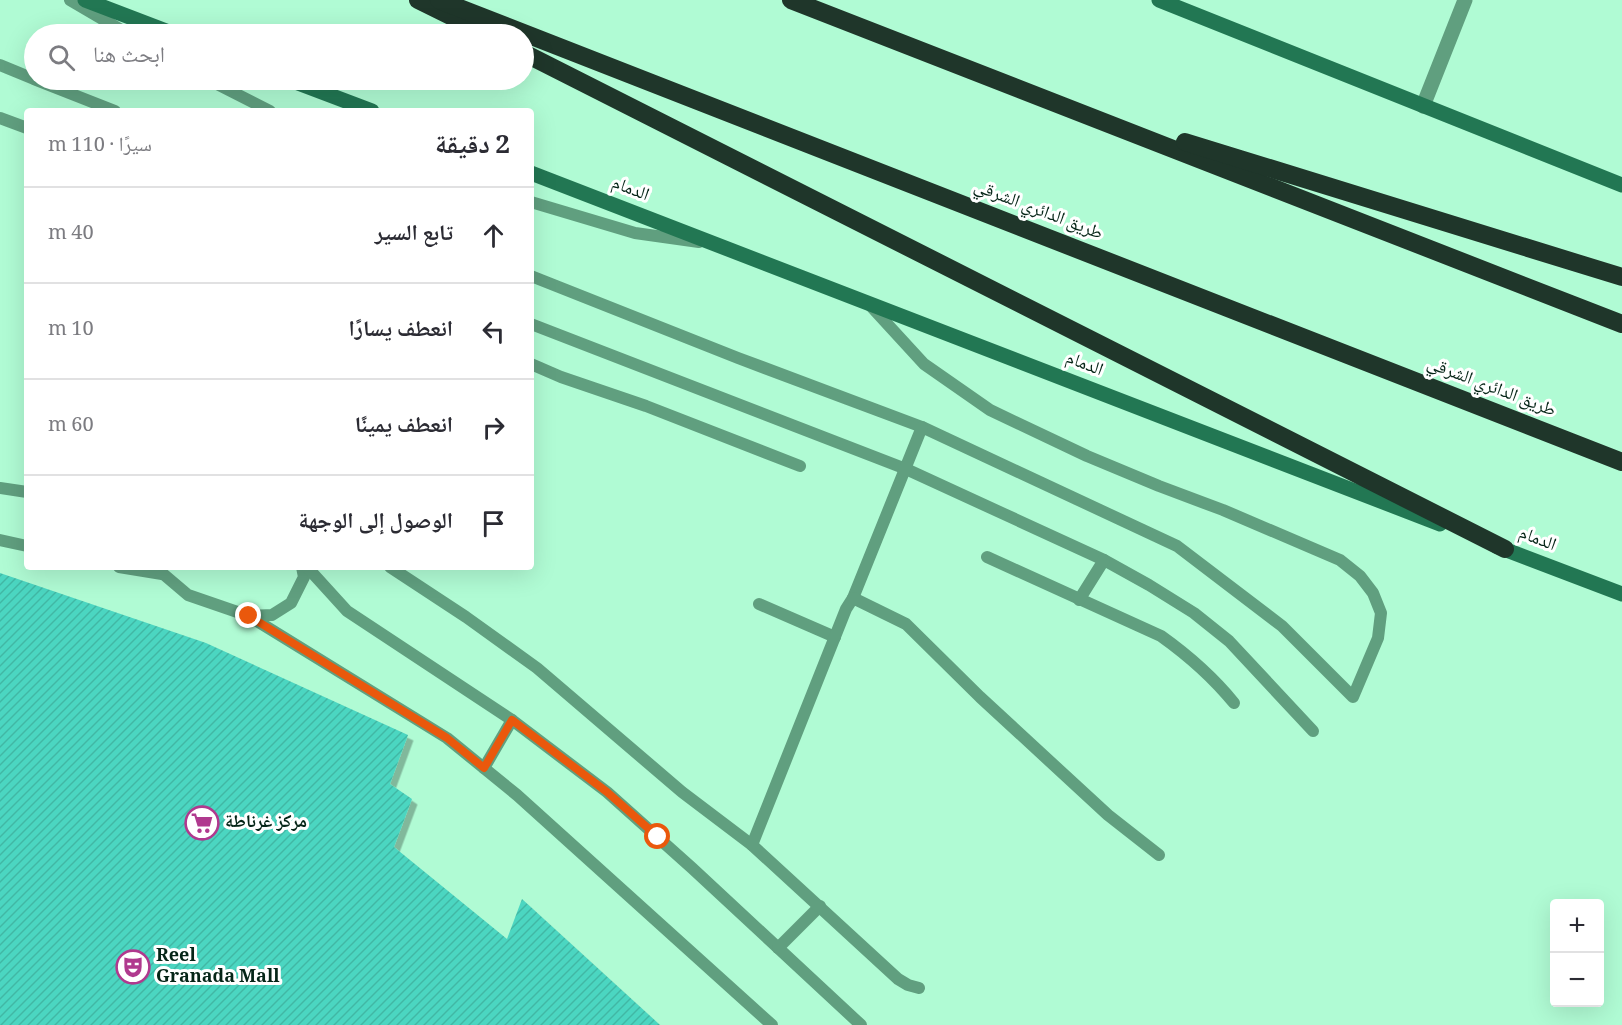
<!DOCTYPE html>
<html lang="ar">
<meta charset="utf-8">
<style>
body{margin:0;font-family:Georgia,"Noto Naskh Arabic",serif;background:#f7f7f7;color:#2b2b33;direction:rtl}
.controls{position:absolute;right:18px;bottom:18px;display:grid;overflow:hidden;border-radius:6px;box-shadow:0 6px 24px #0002}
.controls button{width:54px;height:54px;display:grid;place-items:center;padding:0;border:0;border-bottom:2px solid #e1e1e2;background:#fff;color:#2b2b33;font:30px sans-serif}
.stop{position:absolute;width:18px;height:18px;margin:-14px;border:4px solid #ea580c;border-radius:50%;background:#fff}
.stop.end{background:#ea580c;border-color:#fff;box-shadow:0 2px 6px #0008}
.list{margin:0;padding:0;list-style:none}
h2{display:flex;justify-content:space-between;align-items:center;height:78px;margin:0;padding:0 24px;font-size:26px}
h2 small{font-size:20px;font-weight:400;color:#7c7c81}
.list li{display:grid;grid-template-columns:39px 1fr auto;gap:18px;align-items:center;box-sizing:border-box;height:96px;padding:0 24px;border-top:2px solid #e1e1e2}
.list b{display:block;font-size:22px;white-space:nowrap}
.list em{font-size:20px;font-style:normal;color:#7c7c81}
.icon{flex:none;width:33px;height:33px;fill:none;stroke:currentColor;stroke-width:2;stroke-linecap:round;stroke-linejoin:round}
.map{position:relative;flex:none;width:1622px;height:1025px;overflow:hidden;direction:ltr}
.search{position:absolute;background:#fff;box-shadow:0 6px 24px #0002;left:24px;top:24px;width:510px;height:66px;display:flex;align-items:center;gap:15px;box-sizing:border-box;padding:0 21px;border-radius:33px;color:#7c7c81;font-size:22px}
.panel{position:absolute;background:#fff;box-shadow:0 6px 24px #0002;left:24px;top:108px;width:510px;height:462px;border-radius:6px;direction:rtl}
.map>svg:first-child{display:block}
.building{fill:url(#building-hatch);filter:url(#shadow)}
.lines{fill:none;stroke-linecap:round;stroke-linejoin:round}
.lane{stroke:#609f7f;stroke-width:12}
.street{stroke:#609f7f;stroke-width:15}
.secondary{stroke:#227753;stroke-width:15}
.highway{stroke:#1f362a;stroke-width:18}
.route{stroke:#ea580c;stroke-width:8}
.labels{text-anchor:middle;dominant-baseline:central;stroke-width:6;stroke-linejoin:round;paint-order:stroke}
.street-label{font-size:18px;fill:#052517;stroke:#fff}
.poi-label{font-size:18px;font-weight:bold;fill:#052517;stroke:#fff;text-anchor:start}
</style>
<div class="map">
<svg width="1622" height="1025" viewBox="0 0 1622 1025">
<defs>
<pattern id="building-hatch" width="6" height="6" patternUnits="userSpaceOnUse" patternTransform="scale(1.5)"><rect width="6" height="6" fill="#4cd6c1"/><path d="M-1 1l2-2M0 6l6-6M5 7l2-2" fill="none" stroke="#41b8a5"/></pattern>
<filter id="shadow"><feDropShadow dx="5.5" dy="5.5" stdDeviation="0" flood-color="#0004"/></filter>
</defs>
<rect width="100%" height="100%" fill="#b0fbd4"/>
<polygon class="building" points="0,573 206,643 408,735 390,784 412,799 394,847 507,939 522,899 660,1025 0,1025"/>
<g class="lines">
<g class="lane">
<polyline points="70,0 128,34"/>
<polyline points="0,65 34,79"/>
<polyline points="36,80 115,111"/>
<polyline points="209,80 270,111"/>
<polyline points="0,118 27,128"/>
<polyline points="531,202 635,233 699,242"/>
<polyline points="531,276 738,358 922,427 1177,546 1282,626 1353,697 1378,638 1381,613 1373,593 1360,576 1340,560 1223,510 1159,486 1087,456 990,410 924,364 868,303"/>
<polyline points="531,324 906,469 1104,560 1149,585 1194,613 1229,641 1313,731"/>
<polyline points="531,364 561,377 646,406 800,466"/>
<polyline points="0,488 27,492"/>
<polyline points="0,540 27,546"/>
<path d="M987,557l174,79c28,20 51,40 73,67"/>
<polyline points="119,567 162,574"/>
<polyline points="155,567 188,595 249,616 272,615 291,603 304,577 302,567"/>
<polyline points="307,567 347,611 512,720 607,792 692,868 861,1025"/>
<polyline points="390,567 466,617 537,668 682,792 752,845"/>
<polyline points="853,598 922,427"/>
<polyline points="1079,600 1104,560"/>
<polyline points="759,604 835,637"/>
<polyline points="249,616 447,738 517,795 772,1025"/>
<polyline points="484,768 512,720"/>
<polyline points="778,948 820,906"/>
<polyline points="919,988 908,985 898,979 752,845 846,609 853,598 906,624 980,697 1108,815 1159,855"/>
</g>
<polyline class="street" points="1423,106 1465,0"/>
<g class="secondary">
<polyline points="85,0 174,34"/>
<polyline points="1159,0 1622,185"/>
<polyline points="290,80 372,111"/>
<polyline points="531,173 1440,524"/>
<polyline points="1496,546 1622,594"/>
</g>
<g class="highway">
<polyline points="418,0 487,34"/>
<polyline points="439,0 1622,462"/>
<polyline points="791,0 1622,324"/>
<polyline points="524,53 1505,549"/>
<polyline points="1185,142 1622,277"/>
</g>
</g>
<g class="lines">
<polyline class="route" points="249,616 447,738 484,768 512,720 607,792 658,837"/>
</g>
<defs>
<symbol id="supermarket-ring" viewBox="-11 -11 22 22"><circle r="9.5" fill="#fff" stroke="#b0398e" stroke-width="1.5"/><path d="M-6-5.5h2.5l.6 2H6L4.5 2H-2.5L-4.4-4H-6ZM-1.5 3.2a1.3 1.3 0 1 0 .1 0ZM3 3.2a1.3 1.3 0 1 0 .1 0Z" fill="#b0398e"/></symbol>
<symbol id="theatre-ring" viewBox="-11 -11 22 22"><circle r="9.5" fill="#fff" stroke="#b0398e" stroke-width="1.5"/><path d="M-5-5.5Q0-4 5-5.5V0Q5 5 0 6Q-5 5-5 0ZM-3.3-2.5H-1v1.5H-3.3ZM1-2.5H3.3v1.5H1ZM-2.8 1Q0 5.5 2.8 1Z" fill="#b0398e"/></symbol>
</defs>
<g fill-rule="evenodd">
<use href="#supermarket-ring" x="183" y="804" width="38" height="38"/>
<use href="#theatre-ring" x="114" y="948" width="38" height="38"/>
</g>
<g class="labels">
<g class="street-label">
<text transform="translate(630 190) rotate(21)">الدمام</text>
<text transform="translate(1038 211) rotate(21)">طريق الدائري الشرقي</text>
<text transform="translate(1084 365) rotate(21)">الدمام</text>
<text transform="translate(1491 388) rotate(21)">طريق الدائري الشرقي</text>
<text transform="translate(1537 540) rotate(21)">الدمام</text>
</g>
<g class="poi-label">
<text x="225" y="823">مركز غرناطة</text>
<text x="156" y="957">Reel<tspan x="156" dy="21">Granada Mall</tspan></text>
</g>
</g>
</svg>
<div class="controls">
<button>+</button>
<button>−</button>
</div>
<div class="stop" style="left:658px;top:837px"></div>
<div class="stop end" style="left:249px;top:616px"></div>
<div class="search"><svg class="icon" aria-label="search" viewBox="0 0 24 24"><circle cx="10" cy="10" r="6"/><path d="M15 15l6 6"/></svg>ابحث هنا</div>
<section class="panel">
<h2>2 دقيقة<small>سيرًا · 110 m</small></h2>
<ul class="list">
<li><svg class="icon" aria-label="ahead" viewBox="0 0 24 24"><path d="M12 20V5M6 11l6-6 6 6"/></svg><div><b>تابع السير</b></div><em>40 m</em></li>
<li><svg class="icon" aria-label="left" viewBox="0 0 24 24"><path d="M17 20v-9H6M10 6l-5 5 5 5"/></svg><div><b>انعطف يسارًا</b></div><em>10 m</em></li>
<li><svg class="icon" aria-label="right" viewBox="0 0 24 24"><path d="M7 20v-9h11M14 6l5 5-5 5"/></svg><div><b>انعطف يمينًا</b></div><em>60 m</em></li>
<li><svg class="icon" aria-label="arrive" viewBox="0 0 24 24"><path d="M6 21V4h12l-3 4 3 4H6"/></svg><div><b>الوصول إلى الوجهة</b></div></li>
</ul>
</section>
</div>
